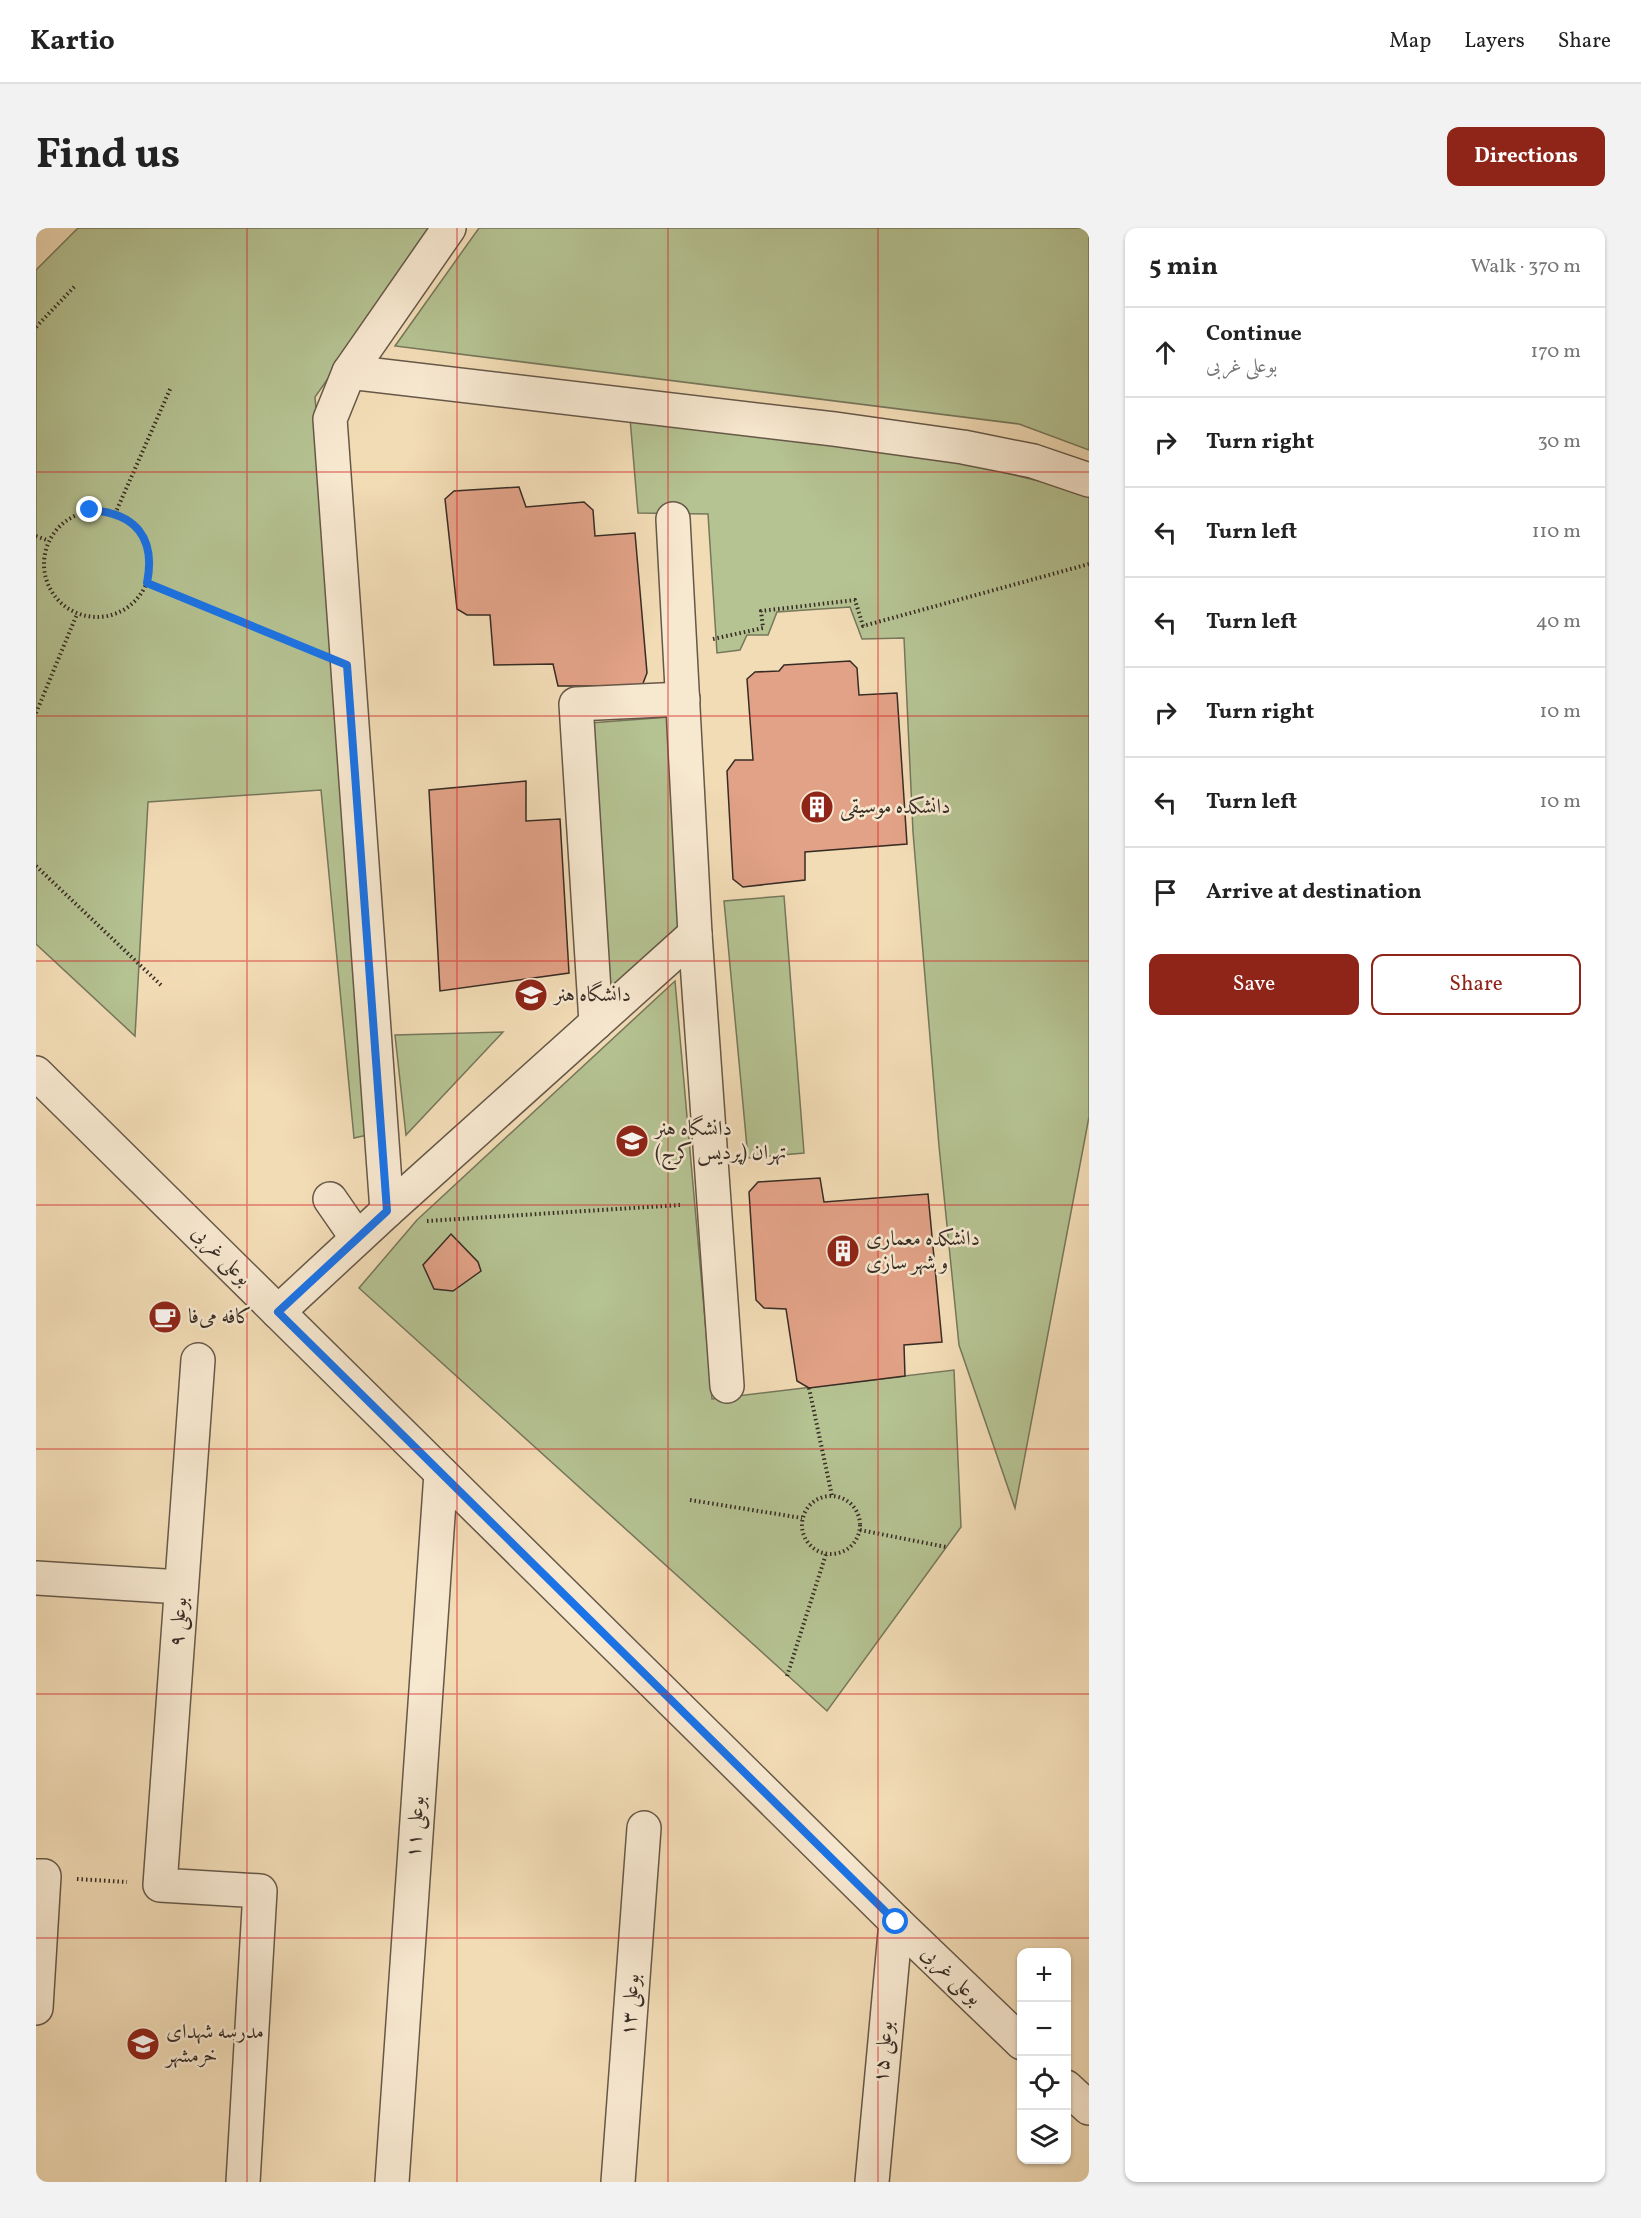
<!DOCTYPE html>
<meta charset="utf-8">
<style>
body{margin:0;font-family:Vollkorn,Amiri,serif;background:#f2f2f2;color:#222}
.controls{position:absolute;right:18px;bottom:18px;display:grid;overflow:hidden;border-radius:12px;box-shadow:0 2px 4px #0004}
.controls button{width:54px;height:54px;display:grid;place-items:center;padding:0;border:0;border-bottom:2px solid #e0e0e0;background:#fff;color:#222;font:30px sans-serif}
.stop{position:absolute;width:18px;height:18px;margin:-14px;border:4px solid #1a73e8;border-radius:50%;background:#fff}
.stop.end{background:#1a73e8;border-color:#fff;box-shadow:0 2px 6px #0008}
.list{margin:0;padding:0;list-style:none}
h2{display:flex;justify-content:space-between;align-items:center;height:78px;margin:0;padding:0 24px;font-size:26px}
h2 small{font-size:20px;font-weight:400;color:#767676}
.list li{display:grid;grid-template-columns:39px 1fr auto;gap:18px;align-items:center;box-sizing:border-box;height:90px;padding:0 24px;border-top:2px solid #e0e0e0}
.list b{display:block;font-size:22px;white-space:nowrap}
.list p{margin:0;font-size:20px;white-space:nowrap;color:#767676}
.list em{font-size:20px;font-style:normal;color:#767676}
.actions{display:flex;gap:12px;padding:18px 24px}
.actions a{flex:1;padding:14px 0;border:2px solid #8f2418;border-radius:12px;text-align:center;font-size:21px;color:#8f2418}
.actions .main{background:#8f2418;color:#fff}
.icon{flex:none;width:33px;height:33px;fill:none;stroke:currentColor;stroke-width:2;stroke-linecap:round;stroke-linejoin:round}
.map{position:relative;flex:none;width:1053px;height:1954px;overflow:hidden;border-radius:12px}
header{display:flex;align-items:center;gap:36px;box-sizing:border-box;height:84px;padding:0 30px;background:#fff;border-bottom:2px solid #e0e0e0}
header strong{font-size:28px}
nav{display:flex;gap:33px;margin-inline-start:auto;font-size:21px}
.intro{display:flex;align-items:center;justify-content:space-between;box-sizing:border-box;height:144px;padding:0 36px}
h1{margin:0;font-size:42px}
.button{padding:15px 27px;border-radius:12px;background:#8f2418;color:#fff;font-size:21px;font-weight:700}
main{display:flex;gap:36px;padding:0 36px}
aside{flex:1;background:#fff;border-radius:12px;box-shadow:0 2px 4px #0004}
.map>svg:first-child{display:block}
.green{fill:#b5c292;stroke:#76775b;stroke-width:1.5}
.building{fill:#e2a287;stroke:#372c24;stroke-width:1.5}
.lines{fill:none;stroke-linecap:round;stroke-linejoin:round}
.minor-casing{stroke:#665848;stroke-width:36}
.path{stroke:#372c24;stroke-width:4;stroke-dasharray:1.5 3;stroke-linecap:butt}
.minor{stroke:#f7e8d0;stroke-width:33}
.route{stroke:#1a73e8;stroke-width:8}
.grid{fill:none;stroke:#d62828;stroke-width:1.5;stroke-opacity:0.55}
.labels{text-anchor:middle;dominant-baseline:central;stroke-width:5;stroke-linejoin:round;paint-order:stroke}
.poi-label{font-size:21px;fill:#372c24;stroke:#f7e8d0;text-anchor:start}
.street-label{font-size:21px;fill:#372c24;stroke:#f7e8d0}
</style>
<header>
<strong>Kartio</strong>
<nav><a>Map</a><a>Layers</a><a>Share</a></nav>
</header>
<div class="intro"><h1>Find us</h1><a class="button">Directions</a></div>
<main>
<div class="map">
<svg width="1053" height="1954" viewBox="0 0 1053 1954">
<rect width="100%" height="100%" fill="#f2dcb6"/>
<filter id="stains"><feTurbulence type="fractalNoise" baseFrequency=".00333" numOctaves="4"/><feColorMatrix values="0 0 0 0 .2 0 0 0 0 .09 0 0 0 0 .02 0 0 0 .5 -.17"/></filter>
<radialGradient id="worn" r=".72"><stop offset=".6" stop-color="#630" stop-opacity="0"/><stop offset="1" stop-color="#630" stop-opacity=".3"/></radialGradient>
<g class="green">
<polygon points="42,0 398,0 279,169 336,906 318,910 285,562 112,574 99,808 0,716 0,42"/>
<polygon points="443,0 1053,0 1053,222 983,196 359,118"/>
<polygon points="594,190 905,229 1007,254 1053,269 1053,889 979,1280 923,1117 903,918 877,604 868,410 826,411 814,379 741,384 732,407 711,407 704,422 681,425 672,286 602,285"/>
<polygon points="633,489 646,698 570,767 554,495"/>
<polygon points="748,668 768,925 712,930 688,673"/>
<polygon points="639,753 676,1171 918,1142 925,1299 791,1483 323,1060 381,992"/>
<polygon points="467,804 370,907 359,807"/>
</g>
<g class="building">
<polygon points="483,259 490,279 548,274 557,282 559,308 599,305 611,445 606,458 522,458 517,436 458,437 454,387 431,387 421,381 409,271 418,263"/>
<polygon points="814,433 821,440 823,467 861,465 871,616 769,624 769,652 707,659 697,651 691,543 699,532 717,532 711,451 719,444 743,443 748,437"/>
<polygon points="490,553 490,593 524,591 533,745 404,763 393,562"/>
<polygon points="784,950 788,974 892,966 906,1114 868,1117 869,1148 773,1160 761,1153 750,1081 728,1080 720,1072 713,964 722,954"/>
<polygon points="415,1006 442,1034 445,1043 417,1063 398,1061 387,1037"/>
</g>
<g class="lines">
<defs>
<g id="minor">
<polyline points="313,144 798,201 927,219 997,233 1053,252"/>
<polyline points="637,291 659,706 691,1158"/>
<polyline points="560,795 540,476 647,471"/>
<polyline points="0,845 860,1694 986,1815"/>
<polyline points="294,971 321,1010"/>
<polyline points="351,983 294,191 313,144 413,0"/>
<polyline points="242,1084 351,983 659,706"/>
<polyline points="162,1132 124,1657 224,1663 207,1954"/>
<polyline points="0,1350 145,1359"/>
<polyline points="0,1648 8,1648 0,1780"/>
<polyline points="1030,1859 1053,1880"/>
<polyline points="356,1954 405,1245"/>
<polyline points="582,1954 608,1600"/>
<polyline points="836,1954 860,1694"/>
</g>
</defs>
<use href="#minor" class="minor-casing"/>
<g class="path">
<polyline points="0,99 39,58"/>
<circle cx="61" cy="336" r="53"/>
<polyline points="79,286 135,159"/>
<polyline points="0,308 11,312"/>
<polyline points="111,355 277,423"/>
<polyline points="677,411 727,400 725,383 819,372 827,398 1053,336"/>
<polyline points="0,485 41,386"/>
<polyline points="0,638 126,758"/>
<polyline points="391,993 644,977"/>
<polyline points="773,1160 796,1268"/>
<circle cx="795" cy="1297" r="29"/>
<polyline points="654,1272 766,1290"/>
<polyline points="824,1302 910,1319"/>
<polyline points="751,1448 790,1326"/>
<polyline points="41,1651 91,1654"/>
</g>
<use href="#minor" class="minor"/>
</g>
<g class="lines">
<path class="route" d="M54,282c46,3 66,28 57,73l200,82 40,546 -109,101 618,610"/>
</g>
<path class="grid" d="M211,0v1954M421,0v1954M632,0v1954M842,0v1954M0,244h1053M0,488h1053M0,733h1053M0,977h1053M0,1221h1053M0,1466h1053M0,1710h1053"/>
<defs>
<symbol id="building-disc" viewBox="-11 -11 22 22"><circle r="9.5" fill="#8f2418" stroke="#f7e8d0"/><path d="M-4-6H4V6H1V3H-1V6H-4ZM-2.5-4.3h1.7v1.8h-1.7ZM.8-4.3h1.7v1.8H.8ZM-2.5-1h1.7V.8h-1.7ZM.8-1h1.7V.8H.8Z" fill="#fff"/></symbol>
<symbol id="university-disc" viewBox="-11 -11 22 22"><circle r="9.5" fill="#8f2418" stroke="#f7e8d0"/><path d="M0-5L7-2L0 1L-7-2ZM-4 1L0 2.5L4 1V4Q0 6-4 4Z" fill="#fff"/></symbol>
<symbol id="cafe-disc" viewBox="-11 -11 22 22"><circle r="9.5" fill="#8f2418" stroke="#f7e8d0"/><path d="M-5.5-4.5H6V0H3Q3 3.5 0 3.5H-2.5Q-5.5 3.5-5.5 0ZM3-3.2v2h1.7v-2ZM-6 4.5H4V6H-6Z" fill="#fff"/></symbol>
<symbol id="school-disc" viewBox="-11 -11 22 22"><circle r="9.5" fill="#8f2418" stroke="#f7e8d0"/><path d="M0-5L7-2L0 1L-7-2ZM-4 1L0 2.5L4 1V4Q0 6-4 4Z" fill="#fff"/></symbol>
</defs>
<g fill-rule="evenodd">
<use href="#building-disc" x="762" y="560" width="38" height="38"/>
<use href="#university-disc" x="476" y="748" width="38" height="38"/>
<use href="#university-disc" x="577" y="894" width="38" height="38"/>
<use href="#building-disc" x="788" y="1004" width="38" height="38"/>
<use href="#cafe-disc" x="110" y="1070" width="38" height="38"/>
<use href="#school-disc" x="88" y="1797" width="38" height="38"/>
</g>
<g class="labels">
<g class="poi-label">
<text x="804" y="579">دانشکده موسیقی</text>
<text x="518" y="767">دانشگاه هنر</text>
<text x="619" y="901">دانشگاه هنر<tspan x="619" dy="24">تهران (پردیس کرج)</tspan></text>
<text x="830" y="1011">دانشکده معماری<tspan x="830" dy="24">و شهر سازی</tspan></text>
<text x="152" y="1089">کافه می‌فا</text>
<text x="130" y="1804">مدرسه شهدای<tspan x="130" dy="24">خرمشهر</tspan></text>
</g>
<g class="street-label">
<text transform="translate(185 1028) rotate(45)">بوعلی غربی</text>
<text transform="translate(143 1394) rotate(-86)">بوعلی ۹</text>
<text transform="translate(380 1599) rotate(-86)">بوعلی ۱۱</text>
<text transform="translate(915 1748) rotate(44)">بوعلی غربی</text>
<text transform="translate(595 1777) rotate(-86)">بوعلی ۱۳</text>
<text transform="translate(848 1824) rotate(-85)">بوعلی ۱۵</text>
</g>
</g>
<rect width="100%" height="100%" filter="url(#stains)"/>
<rect width="100%" height="100%" fill="url(#worn)"/>
</svg>
<div class="controls">
<button>+</button>
<button>−</button>
<button><svg class="icon" aria-label="locate" viewBox="0 0 24 24"><circle cx="12" cy="12" r="6"/><path d="M12 2v4M12 18v4M2 12h4M18 12h4"/></svg></button>
<button><svg class="icon" aria-label="layers" viewBox="0 0 24 24"><path d="M12 4l9 5-9 5-9-5zM3 14l9 5 9-5"/></svg></button>
</div>
<div class="stop" style="left:860px;top:1694px"></div>
<div class="stop end" style="left:54px;top:282px"></div>
</div>
<aside>
<h2>5 min<small>Walk · 370 m</small></h2>
<ul class="list">
<li><svg class="icon" aria-label="ahead" viewBox="0 0 24 24"><path d="M12 20V5M6 11l6-6 6 6"/></svg><div><b>Continue</b><p>بوعلی غربی</p></div><em>170 m</em></li>
<li><svg class="icon" aria-label="right" viewBox="0 0 24 24"><path d="M7 20v-9h11M14 6l5 5-5 5"/></svg><div><b>Turn right</b></div><em>30 m</em></li>
<li><svg class="icon" aria-label="left" viewBox="0 0 24 24"><path d="M17 20v-9H6M10 6l-5 5 5 5"/></svg><div><b>Turn left</b></div><em>110 m</em></li>
<li><svg class="icon" aria-label="left" viewBox="0 0 24 24"><path d="M17 20v-9H6M10 6l-5 5 5 5"/></svg><div><b>Turn left</b></div><em>40 m</em></li>
<li><svg class="icon" aria-label="right" viewBox="0 0 24 24"><path d="M7 20v-9h11M14 6l5 5-5 5"/></svg><div><b>Turn right</b></div><em>10 m</em></li>
<li><svg class="icon" aria-label="left" viewBox="0 0 24 24"><path d="M17 20v-9H6M10 6l-5 5 5 5"/></svg><div><b>Turn left</b></div><em>10 m</em></li>
<li><svg class="icon" aria-label="arrive" viewBox="0 0 24 24"><path d="M6 21V4h12l-3 4 3 4H6"/></svg><div><b>Arrive at destination</b></div></li>
</ul>
<div class="actions"><a class="main">Save</a><a>Share</a></div>
</aside>
</main>
